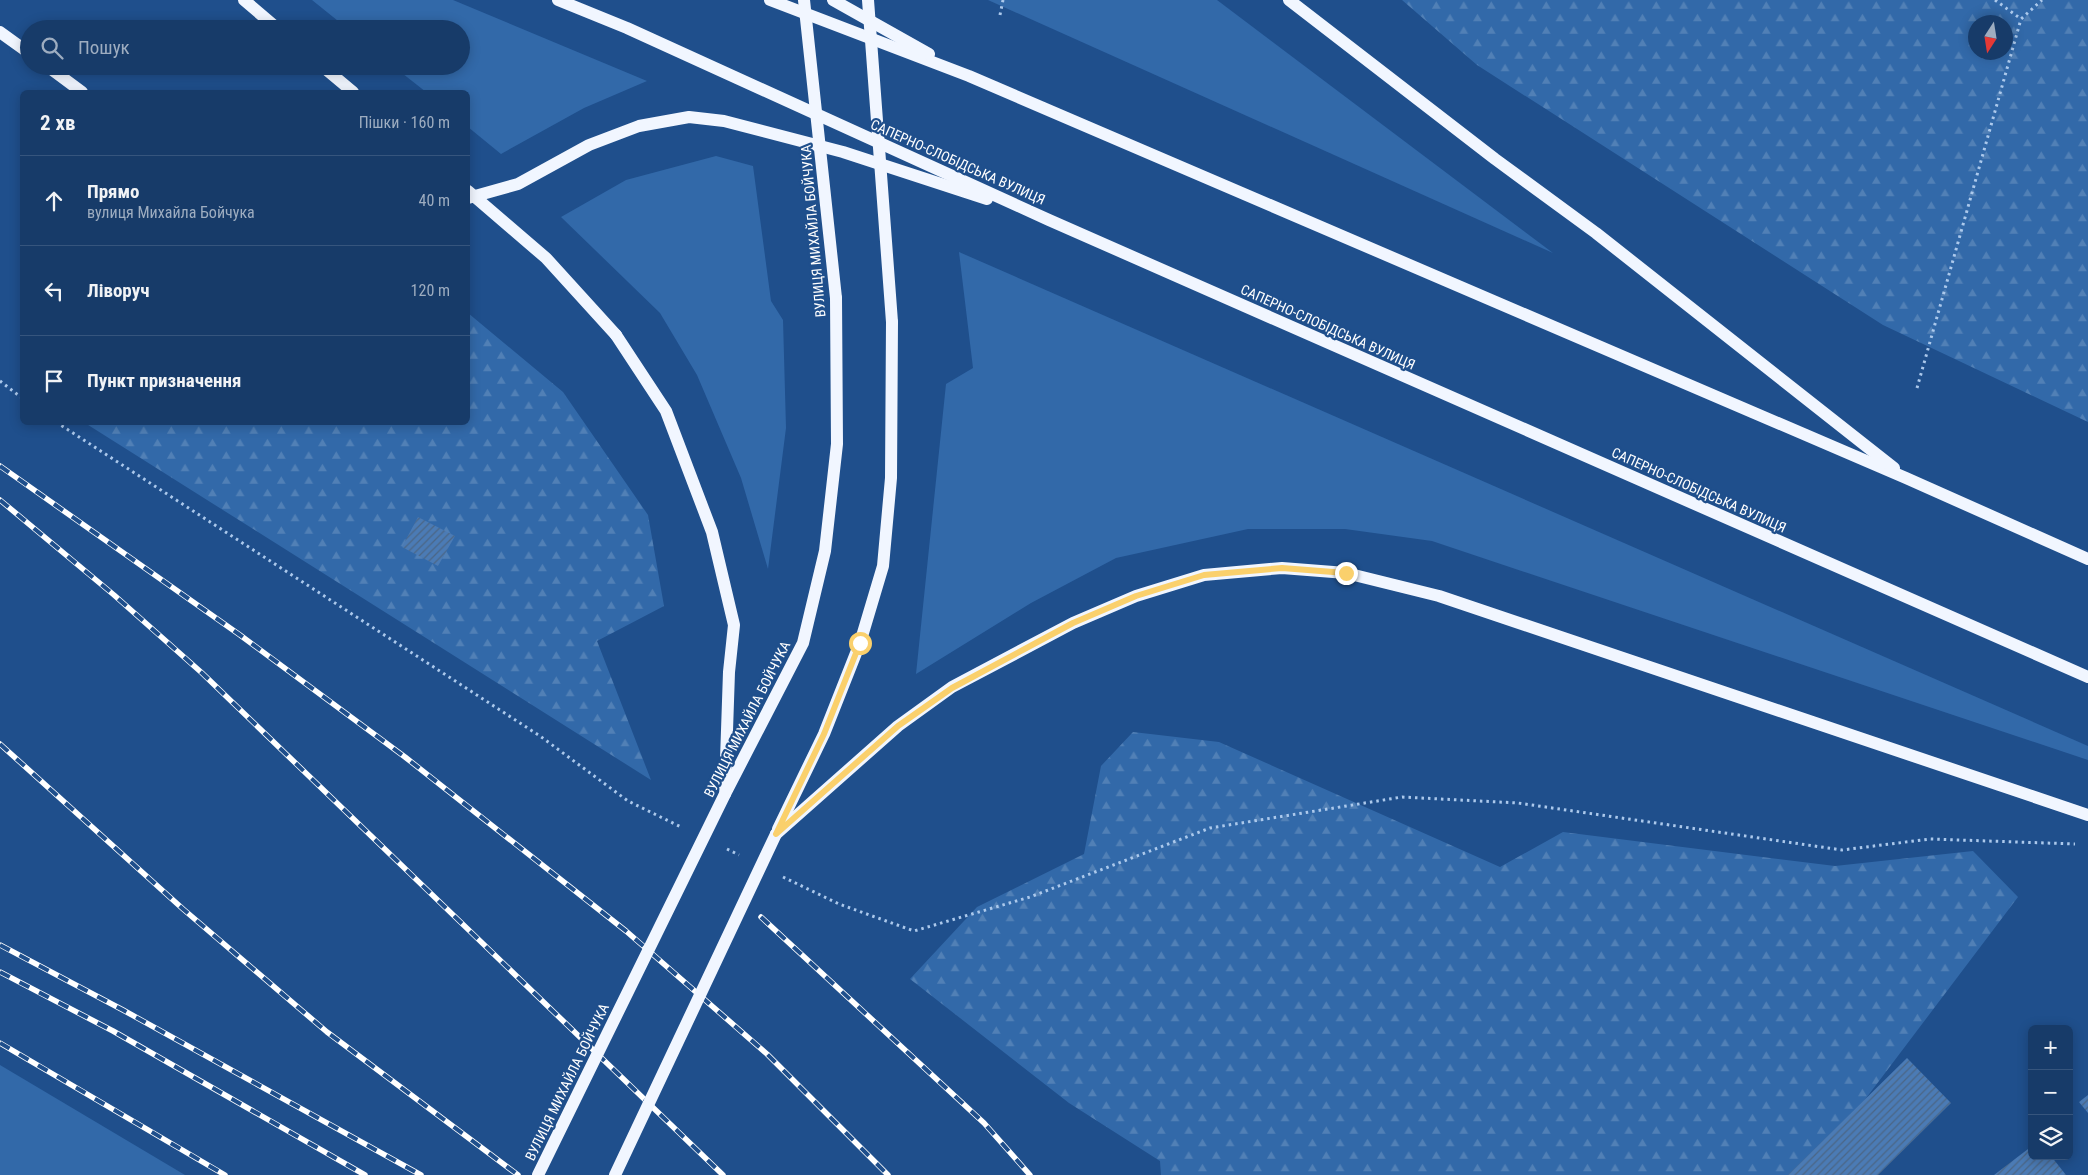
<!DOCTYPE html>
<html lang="uk">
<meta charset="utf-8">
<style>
body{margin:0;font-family:"Roboto Condensed",sans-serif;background:#20426f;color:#f1f3f6}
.controls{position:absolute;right:15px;bottom:15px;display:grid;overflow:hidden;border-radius:8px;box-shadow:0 2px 12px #0003}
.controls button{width:45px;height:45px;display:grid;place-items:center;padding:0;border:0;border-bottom:1px solid #36557d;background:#173b69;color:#f1f3f6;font:25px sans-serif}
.compass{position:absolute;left:1968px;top:15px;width:45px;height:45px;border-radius:50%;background:#173b69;box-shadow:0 2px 12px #0003;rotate:192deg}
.stop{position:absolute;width:15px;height:15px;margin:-11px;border:4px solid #fad06c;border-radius:50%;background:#fff}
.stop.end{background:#fad06c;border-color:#fff;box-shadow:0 1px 5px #0008}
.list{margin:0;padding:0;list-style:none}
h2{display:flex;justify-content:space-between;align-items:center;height:65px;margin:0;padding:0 20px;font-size:21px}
h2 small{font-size:16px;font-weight:400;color:#9eadc0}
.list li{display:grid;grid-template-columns:32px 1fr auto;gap:15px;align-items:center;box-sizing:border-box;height:90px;padding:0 20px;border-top:1px solid #36557d}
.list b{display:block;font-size:19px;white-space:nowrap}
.list p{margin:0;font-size:16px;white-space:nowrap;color:#9eadc0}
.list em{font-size:16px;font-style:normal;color:#9eadc0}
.icon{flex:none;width:28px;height:28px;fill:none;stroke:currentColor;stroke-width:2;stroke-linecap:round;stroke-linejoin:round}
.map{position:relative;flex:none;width:2088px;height:1175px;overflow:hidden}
.search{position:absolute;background:#173b69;box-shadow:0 2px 12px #0003;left:20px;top:20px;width:450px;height:55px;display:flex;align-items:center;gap:12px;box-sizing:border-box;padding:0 18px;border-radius:28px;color:#9eadc0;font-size:19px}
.panel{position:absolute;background:#173b69;box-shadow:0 2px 12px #0003;left:20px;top:90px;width:450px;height:335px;border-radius:8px}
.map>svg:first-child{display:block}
.green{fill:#3269a9}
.forest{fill:url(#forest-firs);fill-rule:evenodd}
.building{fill:url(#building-hatch)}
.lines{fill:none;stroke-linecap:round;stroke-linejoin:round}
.path{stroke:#acc9ec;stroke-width:3;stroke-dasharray:2.5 4;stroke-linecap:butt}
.primary{stroke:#f1f6ff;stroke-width:12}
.rail-casing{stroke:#fff;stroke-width:5.5}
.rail{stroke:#1f4f8c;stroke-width:4;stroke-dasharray:11;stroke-linecap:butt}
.primary-bridge{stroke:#f1f6ff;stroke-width:12}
.route{stroke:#fad06c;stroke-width:6}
.labels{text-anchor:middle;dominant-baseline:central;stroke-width:4.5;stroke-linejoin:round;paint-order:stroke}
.street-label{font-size:14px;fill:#fff;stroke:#1f4f8c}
</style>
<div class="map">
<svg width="2088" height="1175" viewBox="0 0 2088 1175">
<defs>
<pattern id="forest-firs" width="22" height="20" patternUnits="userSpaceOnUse" patternTransform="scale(1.25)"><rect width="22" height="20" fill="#3269a9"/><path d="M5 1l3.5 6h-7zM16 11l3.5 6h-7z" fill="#5180b6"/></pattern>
<pattern id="building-hatch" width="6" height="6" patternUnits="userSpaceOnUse" patternTransform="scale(1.25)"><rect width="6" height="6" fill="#4b7bb5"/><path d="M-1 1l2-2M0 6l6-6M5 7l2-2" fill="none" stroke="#4b6686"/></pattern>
</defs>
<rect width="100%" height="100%" fill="#1f4f8c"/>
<g class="green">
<polygon points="312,0 453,0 647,81 584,108 501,154 468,127 468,92 426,92 393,66 461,66 461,29 348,29"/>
<polygon points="988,0 1217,0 1553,253"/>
<polygon points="716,156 753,166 771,301 783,320 786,428 768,569 741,478 697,375 660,313 561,217 626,180"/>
<polygon points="959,252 2088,746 2088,760 1432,541 1345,529 1248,529 1116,558 1031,603 916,674 946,384 973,368"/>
<polygon points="0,1065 185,1175 0,1175"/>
</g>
<g class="forest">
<path d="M1402,0h686v422l-205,-97 -406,-260zM1976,22h30v30h-30z"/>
<polygon points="468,313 563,392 648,515 664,606 597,641 651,780 85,423 468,422"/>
<polygon points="1133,732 1219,742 1500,867 1563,832 1835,866 1973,851 2018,897 1808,1175 1161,1175 1160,1161 1069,1103 910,979 977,907 1084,854 1101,766"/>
</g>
<g class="building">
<polygon points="418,517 455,536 438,566 402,547"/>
<polygon points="1907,1058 1951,1103 1878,1175 1788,1175"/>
<polygon points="2088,1095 2088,1113 2079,1102"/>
<polygon points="2032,1146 2032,1156 2051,1156 2066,1175 1994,1175"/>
</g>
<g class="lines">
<g class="path">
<polyline points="1995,0 2021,19 2042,0"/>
<polyline points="1000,15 1003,0"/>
<polyline points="0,381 22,398"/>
<polyline points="1917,388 2021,19"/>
<polyline points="56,422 540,736 628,801 681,827"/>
<polyline points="727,849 739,855"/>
<polyline points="783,877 839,904 914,931 1030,897 1210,828 1402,797 1518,803 1842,850 1930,839 2075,844"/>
</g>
<g class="primary">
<polyline points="244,0 278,29"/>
<polyline points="558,0 627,28 1049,220 2088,677"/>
<polyline points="770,0 969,76 1906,478 2088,559"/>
<polyline points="833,0 929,54"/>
<polyline points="1289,0 1495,159 1596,233 1894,468"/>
<polyline points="0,32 29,53"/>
<polyline points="47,66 82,92"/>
<polyline points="322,66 353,92"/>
<polyline points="468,198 518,184 589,145 639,126 689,117 724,121 843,152 987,199"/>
<polyline points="616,335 666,411 712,532 734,625 729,672 725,789"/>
<polyline points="725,794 803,643 825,551 837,444 836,298"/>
<polyline points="778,829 824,734 860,643 883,566 891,478 892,322"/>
<polyline points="776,834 898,726 952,687 1073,623 1136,596 1204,575 1282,568 1346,573 1439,596 2088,815"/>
</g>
<defs>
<g id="rail">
<polyline points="0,466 240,635 405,757 626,931 767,1054 888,1175"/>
<polyline points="0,500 114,595 202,673 723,1175"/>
<polyline points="0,744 183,909 327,1032 518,1175"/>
<polyline points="761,917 984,1123 1030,1175"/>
<polyline points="0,945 123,1010 421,1175"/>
<polyline points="0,972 113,1031 365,1175"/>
<polyline points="0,1043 225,1175"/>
</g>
</defs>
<use href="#rail" class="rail-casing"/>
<use href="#rail" class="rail"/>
<g class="primary-bridge">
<polyline points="804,0 836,298"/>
<polyline points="868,0 892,322"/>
<polyline points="468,191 546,258 616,335"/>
<polyline points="538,1175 725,794"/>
<polyline points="615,1175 776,834"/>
</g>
</g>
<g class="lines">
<polyline class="route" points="860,643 824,734 776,834 898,726 952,688 1073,623 1136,596 1204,575 1282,568 1346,573"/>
</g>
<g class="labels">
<g class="street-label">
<text transform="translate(958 162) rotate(24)">САПЕРНО-СЛОБІДСЬКА ВУЛИЦЯ</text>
<text transform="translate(813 231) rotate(-95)">ВУЛИЦЯ МИХАЙЛА БОЙЧУКА</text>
<text transform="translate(1328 327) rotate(24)">САПЕРНО-СЛОБІДСЬКА ВУЛИЦЯ</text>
<text transform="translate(1699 490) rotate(24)">САПЕРНО-СЛОБІДСЬКА ВУЛИЦЯ</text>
<text transform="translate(747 719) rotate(-63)">ВУЛИЦЯ МИХАЙЛА БОЙЧУКА</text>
<text transform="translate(567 1082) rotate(-64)">ВУЛИЦЯ МИХАЙЛА БОЙЧУКА</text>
</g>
</g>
</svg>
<div class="controls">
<button>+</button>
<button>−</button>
<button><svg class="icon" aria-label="layers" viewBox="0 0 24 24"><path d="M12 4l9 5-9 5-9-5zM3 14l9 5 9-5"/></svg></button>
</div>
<svg class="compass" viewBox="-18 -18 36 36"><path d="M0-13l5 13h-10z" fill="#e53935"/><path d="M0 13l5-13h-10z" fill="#9eadc0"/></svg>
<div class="stop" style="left:860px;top:643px"></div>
<div class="stop end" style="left:1346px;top:573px"></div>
<div class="search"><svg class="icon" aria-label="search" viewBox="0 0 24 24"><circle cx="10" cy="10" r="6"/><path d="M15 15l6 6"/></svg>Пошук</div>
<section class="panel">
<h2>2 хв<small>Пішки · 160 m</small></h2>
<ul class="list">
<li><svg class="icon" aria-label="ahead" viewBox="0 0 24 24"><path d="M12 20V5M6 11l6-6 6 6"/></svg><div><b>Прямо</b><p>вулиця Михайла Бойчука</p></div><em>40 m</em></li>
<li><svg class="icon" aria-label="left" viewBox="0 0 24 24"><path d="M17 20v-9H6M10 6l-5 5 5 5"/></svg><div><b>Ліворуч</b></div><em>120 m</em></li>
<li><svg class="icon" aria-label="arrive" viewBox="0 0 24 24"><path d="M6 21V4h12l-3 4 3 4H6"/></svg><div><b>Пункт призначення</b></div></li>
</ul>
</section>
</div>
